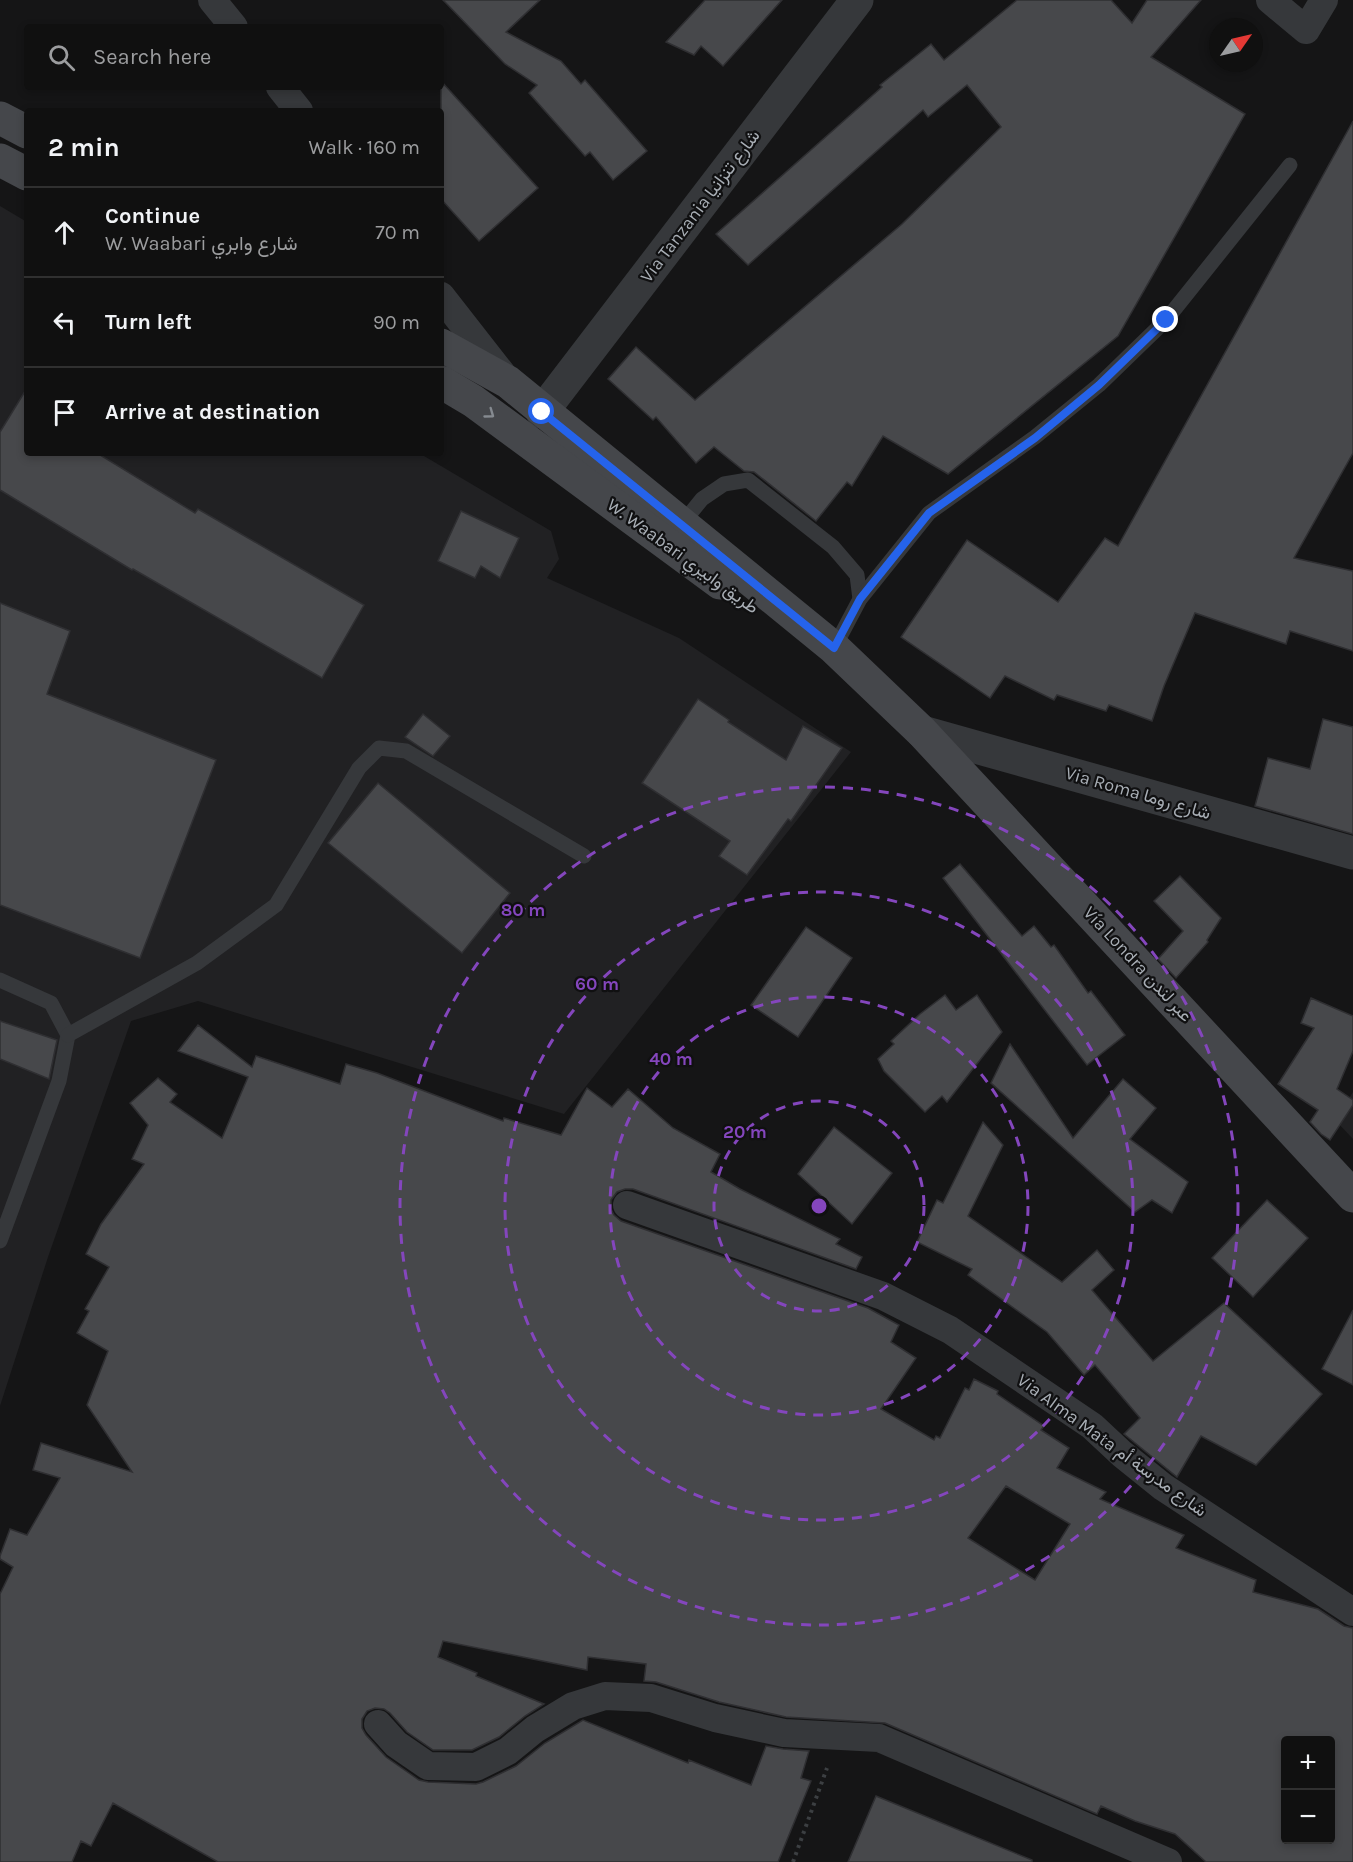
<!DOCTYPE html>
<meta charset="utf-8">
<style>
body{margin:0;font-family:Karla,Vazirmatn,sans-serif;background:#191919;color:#f1f3f6}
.controls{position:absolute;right:18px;bottom:18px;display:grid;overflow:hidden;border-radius:6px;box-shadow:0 3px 9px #0003}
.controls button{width:54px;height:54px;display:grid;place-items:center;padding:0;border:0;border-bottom:2px solid #303030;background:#101010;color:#f1f3f6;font:30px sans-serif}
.compass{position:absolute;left:1209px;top:18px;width:54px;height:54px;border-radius:50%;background:#101010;box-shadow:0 3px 9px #0003;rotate:56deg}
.stop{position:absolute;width:18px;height:18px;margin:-14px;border:4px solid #2563eb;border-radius:50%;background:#fff}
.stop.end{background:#2563eb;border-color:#fff;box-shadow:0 2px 6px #0008}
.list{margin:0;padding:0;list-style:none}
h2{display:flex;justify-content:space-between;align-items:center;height:78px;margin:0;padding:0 24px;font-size:26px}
h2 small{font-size:20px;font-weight:400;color:#9c9d9f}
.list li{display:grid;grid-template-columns:39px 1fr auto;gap:18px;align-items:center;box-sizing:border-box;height:90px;padding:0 24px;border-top:2px solid #303030}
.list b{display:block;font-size:22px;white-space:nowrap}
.list p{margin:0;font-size:20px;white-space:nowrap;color:#9c9d9f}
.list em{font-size:20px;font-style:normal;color:#9c9d9f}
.icon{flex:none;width:33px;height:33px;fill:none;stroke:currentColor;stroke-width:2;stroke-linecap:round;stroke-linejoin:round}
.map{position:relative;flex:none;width:1353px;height:1862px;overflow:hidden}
.search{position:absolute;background:#101010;box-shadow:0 3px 9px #0003;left:24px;top:24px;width:420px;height:66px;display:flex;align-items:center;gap:15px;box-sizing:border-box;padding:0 21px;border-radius:6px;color:#9c9d9f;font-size:22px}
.panel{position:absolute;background:#101010;box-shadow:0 3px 9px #0003;left:24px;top:108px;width:420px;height:348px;border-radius:6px}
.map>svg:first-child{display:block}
.built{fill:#212123}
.building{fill:#47484b;stroke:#2f2f32;stroke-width:1.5;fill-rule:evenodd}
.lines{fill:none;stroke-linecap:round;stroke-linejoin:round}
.path{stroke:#3c3f42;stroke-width:4;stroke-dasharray:3 4.5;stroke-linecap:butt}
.service{stroke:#36383b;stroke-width:15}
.minor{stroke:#36383b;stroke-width:28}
.tertiary{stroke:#36383b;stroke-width:33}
.secondary{stroke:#45474b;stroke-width:33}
.oneway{stroke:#858a90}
.route{stroke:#2563eb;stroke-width:8}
.ring{fill:none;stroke:#8446bd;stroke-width:3;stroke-dasharray:10 8}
.labels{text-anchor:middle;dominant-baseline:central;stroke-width:4.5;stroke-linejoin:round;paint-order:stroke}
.street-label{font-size:18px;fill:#a8aeb5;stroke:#101011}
.centre{fill:#8446bd;stroke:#101011;stroke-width:3}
.ring-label{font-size:18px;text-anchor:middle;font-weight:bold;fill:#8446bd;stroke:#101011;stroke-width:4.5;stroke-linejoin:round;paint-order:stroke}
</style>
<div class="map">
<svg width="1353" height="1862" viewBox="0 0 1353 1862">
<rect width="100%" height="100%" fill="#151516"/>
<g class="built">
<polygon points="0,206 27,222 27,453 419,453 551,531 559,559 547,578 679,638 851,752 564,1114 198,1001 131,1021 48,1257 0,1406"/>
<polygon points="1353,1092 1353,1139 1335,1120"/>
</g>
<g class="building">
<polygon points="443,0 540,0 506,32 561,61 581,84 585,80 647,151 613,180 590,152 585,156 529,93 537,85 505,64"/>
<polygon points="705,0 782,0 723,66 701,46 694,55 666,42"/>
<polygon points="1017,0 1111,0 1132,23 1147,0 1201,0 1151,57 1245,114 1118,336 948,474 883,436 852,486 847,482 816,521 754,472 744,471 714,447 696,463 656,417 653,420 608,379 636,347 695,400 902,224 1001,127 967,85 928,117 923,110 748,265 716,234 882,87 880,85 931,44 944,60"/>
<polygon points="441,81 538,188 479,241 441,199"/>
<polygon points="1353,121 1353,453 1294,558 1353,571 1353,651 1290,631 1286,644 1195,613 1164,686 1152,721 1109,705 1106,711 1057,695 1054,700 1005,676 990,698 901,637 967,540 1058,602 1105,538 1118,546"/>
<polygon points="27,388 27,453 97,453 195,513 198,509 364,605 322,678 133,569 132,570 0,490 0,432"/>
<polygon points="461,511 519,538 500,578 481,566 475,578 438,561"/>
<polygon points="0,603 70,631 47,694 216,760 140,958 0,905"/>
<polygon points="698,699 729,720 728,722 786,760 803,726 842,748 791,821 788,819 747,875 719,856 730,841 642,783"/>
<polygon points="423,714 450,736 433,756 405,737"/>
<polygon points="1323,719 1353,727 1353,834 1255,806 1268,758 1310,769"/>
<polygon points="378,783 510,893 462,953 328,843"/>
<polygon points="960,864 1022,936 1034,926 1051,947 1054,945 1088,993 1091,991 1125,1035 1087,1065 943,878"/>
<polygon points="1180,876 1221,918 1207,940 1208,942 1176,978 1158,959 1183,931 1154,901"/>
<polygon points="806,927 852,958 798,1037 751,1005"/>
<polygon points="945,995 956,1010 977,995 1002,1032 947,1102 942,1096 925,1112 884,1071 878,1059 894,1044 891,1041 920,1014"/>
<polygon points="1311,998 1353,1016 1353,1051 1337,1089 1353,1100 1353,1105 1330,1140 1321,1134 1310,1122 1318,1110 1278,1084 1314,1028 1301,1023"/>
<polygon points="0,1021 57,1040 49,1079 0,1059"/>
<path d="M198,1025l54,42 4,-11 84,28 6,-20 31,9 126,48 1,-3 57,17 26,-47 25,19 16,-18 45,39 47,26 -9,18 29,17 100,50 -4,5 26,13 -6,12 -223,-80h-8l-8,3 -6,8v9l3,6 7,6 247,87 31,17 -8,17 25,16 -35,51 53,31 2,-4 4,2 25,-50 4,2 5,-11 24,12 -1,3 47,32 -3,4 28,18 -12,20 49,24 -6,7 84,36 -8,13 80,32 -3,12 65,17 26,17 9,2v234h-147l-31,-28 -40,-13 -34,-15 -4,8 -212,-91 -99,-6 -67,-15 -63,-20 -12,-1 2,-17 -58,-7 -1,13 -144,-29 -5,16 39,16 -1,3 68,28 -19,12 -26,21 -27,13h-39l-26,-18 -17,-19 -6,-4 -9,-1 -8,3 -5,8v9l4,7 20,22 33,23 9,2 48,2 7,-2 33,-16 29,-23 38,-23 105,43 1,-3 62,25 15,-39 17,3 26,2 -8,27 10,3 -33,81h-560l-105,-59 -22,43 -10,-5 -9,21h-72v-268l13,-27 -13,-8v-3l10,-27 17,6 33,-57 -27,-8 8,-27 91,29 -45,-67 21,-54 -31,-18 12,-22 -4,-2 24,-42 -23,-13 15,-30 43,-60 -12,-5 16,-34 -18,-22 28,-25 19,16 -7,8 52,36 26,-61 -70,-26zM1006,1486l64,38 -35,56 -67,-42zM1286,1740h44v99h-44z"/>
<polygon points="1010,1044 1073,1138 1123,1079 1156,1108 1130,1139 1188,1182 1172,1213 1152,1200 1135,1212 991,1083"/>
<polygon points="983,1122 1003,1145 968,1216 1062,1282 1097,1250 1114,1270 1092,1290 1153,1361 1224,1303 1322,1394 1256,1465 1201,1436 1177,1477 1124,1434 1140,1418 1095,1365 1084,1375 1047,1332 968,1275 972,1269 917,1242 937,1200 943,1203"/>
<polygon points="834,1127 892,1173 852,1224 798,1174"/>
<polygon points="1267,1200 1308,1238 1253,1297 1212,1258"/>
<polygon points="1353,1310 1353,1385 1322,1369"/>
<polygon points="876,1796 1032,1860 1032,1862 848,1862"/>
</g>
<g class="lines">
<polyline class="path" points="793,1862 827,1768"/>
<g class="service">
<polyline points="681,525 702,499 724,484 748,480 833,547 857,575 860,599"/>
<polyline points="834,648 860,599 929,513 1035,437 1099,385 1166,320 1290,165"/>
<polyline points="0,980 51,1003 68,1035 59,1081 0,1241"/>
<polyline points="68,1035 197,963 276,905 359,768 379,748 406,751 584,856"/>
</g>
<g class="minor">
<polyline points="212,0 234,27"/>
<polyline points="1270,0 1306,30 1324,0"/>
<polyline points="280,87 299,111"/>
<polyline points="441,296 506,379"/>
<polyline points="627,1205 883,1296 950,1330 1092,1426 1122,1454 1163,1487 1353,1612"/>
<polyline points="378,1724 396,1744 428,1766 476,1767 508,1751 535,1729 573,1706 605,1696 651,1698 715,1718 784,1733 879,1738 1168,1862"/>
</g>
<g class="tertiary">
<polyline points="542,412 857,0"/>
<polyline points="922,732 1353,853"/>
</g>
<g class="secondary">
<polyline points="0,118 27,132"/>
<polyline points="0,160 27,174"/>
<polyline points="441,345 508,382 834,648 922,732 1353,1196"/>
<polyline points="441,382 473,401 720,583"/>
</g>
</g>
<defs><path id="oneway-chevron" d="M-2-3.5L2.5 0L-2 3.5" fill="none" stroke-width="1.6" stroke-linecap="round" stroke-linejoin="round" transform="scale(1.5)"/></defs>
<use class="oneway" href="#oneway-chevron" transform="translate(490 414) rotate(36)"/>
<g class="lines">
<polyline class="route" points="542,412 834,648 860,599 929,513 1035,438 1099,385 1166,320"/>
</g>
<g class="ring">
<circle cx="819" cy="1206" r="105"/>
<circle cx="819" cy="1206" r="209"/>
<circle cx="819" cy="1206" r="314"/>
<circle cx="819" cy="1206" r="419"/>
</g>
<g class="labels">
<g class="street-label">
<text transform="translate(700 206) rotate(-53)">Via Tanzania شارع تنزانيا</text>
<text transform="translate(683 556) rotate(36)">W. Waabari طريق وابيري</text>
<text transform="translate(1138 793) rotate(16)">Via Roma شارع روما</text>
<text transform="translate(1138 964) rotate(47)">Vía Londra عبر لندن</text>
<text transform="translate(1112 1445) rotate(36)">Via Alma Mata شارع مدرسة أم</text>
</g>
</g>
<circle cx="819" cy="1206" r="9" class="centre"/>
<g class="ring-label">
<text x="523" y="916">80 m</text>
<text x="597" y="990">60 m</text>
<text x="671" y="1065">40 m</text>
<text x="745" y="1138">20 m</text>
</g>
</svg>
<div class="controls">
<button>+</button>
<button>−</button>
</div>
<svg class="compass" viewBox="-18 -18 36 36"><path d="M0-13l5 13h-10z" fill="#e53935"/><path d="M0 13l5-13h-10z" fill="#9c9d9f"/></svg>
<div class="stop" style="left:542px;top:412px"></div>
<div class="stop end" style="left:1166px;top:320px"></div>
<div class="search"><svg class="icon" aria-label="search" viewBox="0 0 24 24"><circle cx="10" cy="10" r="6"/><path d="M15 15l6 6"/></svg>Search here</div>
<section class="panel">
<h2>2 min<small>Walk · 160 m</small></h2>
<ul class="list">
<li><svg class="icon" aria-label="ahead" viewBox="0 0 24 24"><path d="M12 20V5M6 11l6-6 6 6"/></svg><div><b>Continue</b><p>W. Waabari شارع وابري</p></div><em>70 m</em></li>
<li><svg class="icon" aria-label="left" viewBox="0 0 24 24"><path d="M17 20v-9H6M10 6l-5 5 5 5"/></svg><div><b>Turn left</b></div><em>90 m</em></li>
<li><svg class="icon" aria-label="arrive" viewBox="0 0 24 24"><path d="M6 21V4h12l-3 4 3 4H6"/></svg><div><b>Arrive at destination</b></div></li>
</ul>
</section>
</div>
